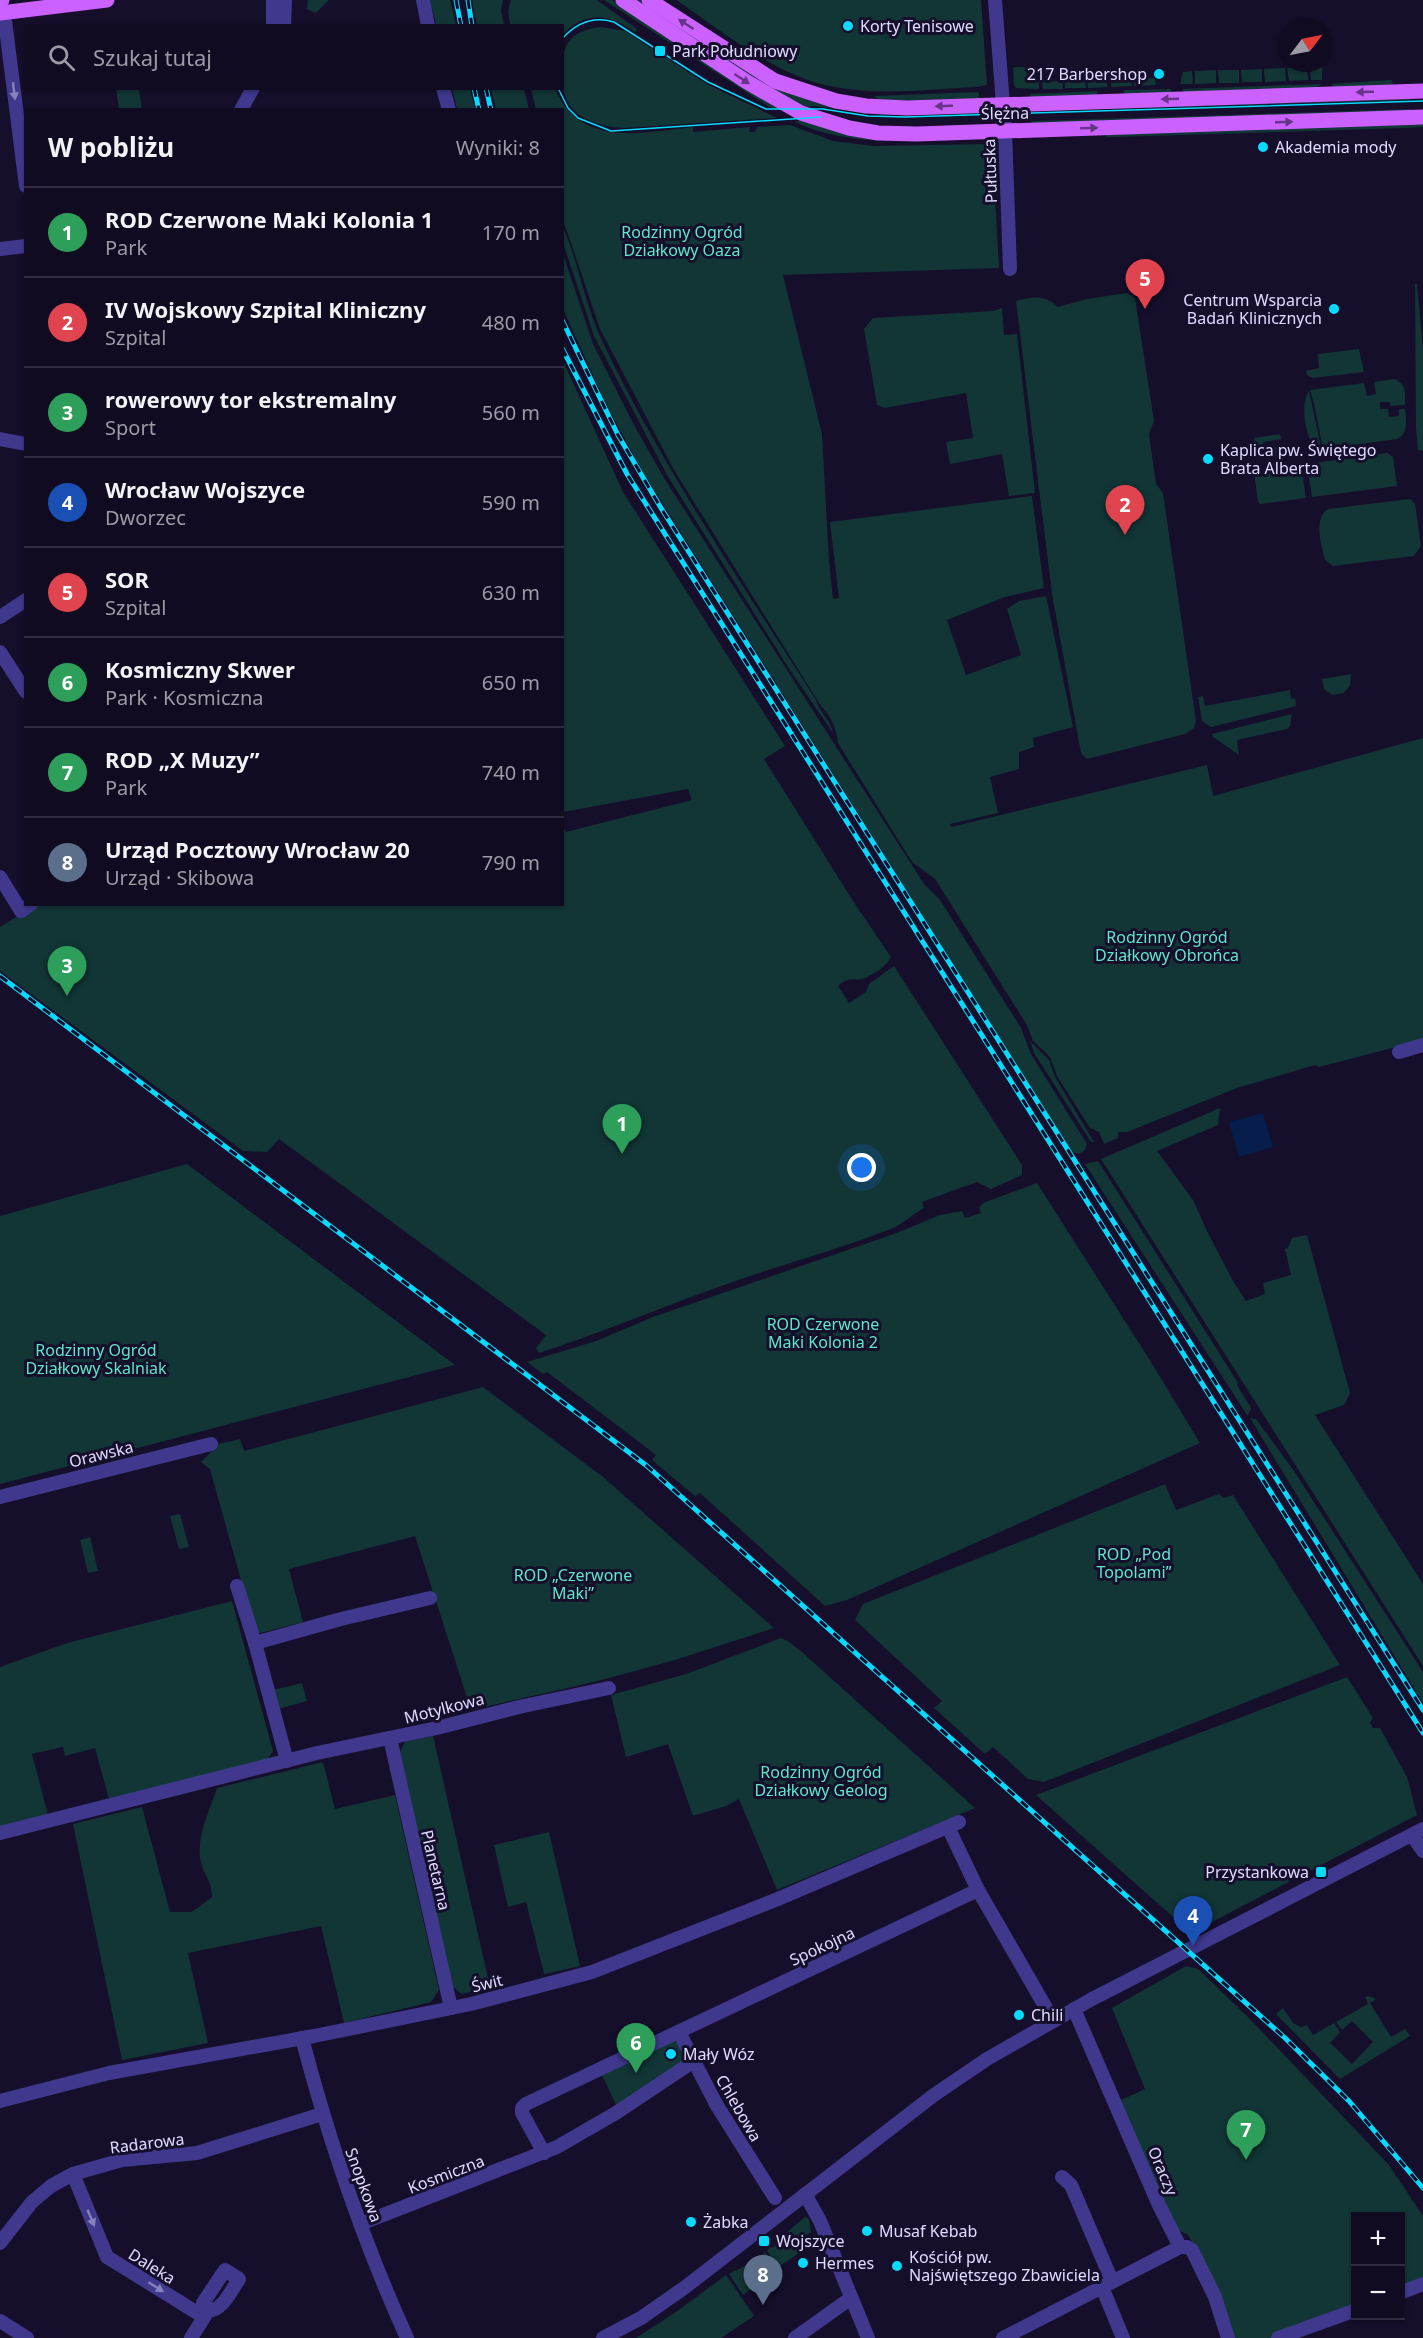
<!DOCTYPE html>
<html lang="pl">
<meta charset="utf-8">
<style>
body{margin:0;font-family:"Noto Sans",sans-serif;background:#191429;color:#f1f3f6}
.controls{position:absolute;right:18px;bottom:18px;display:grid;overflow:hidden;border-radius:0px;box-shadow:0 2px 4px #0004}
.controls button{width:54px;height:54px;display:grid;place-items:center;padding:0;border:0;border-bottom:2px solid #302b3e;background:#100b20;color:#f1f3f6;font:30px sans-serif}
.compass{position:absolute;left:1279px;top:18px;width:54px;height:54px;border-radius:50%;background:#100b20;box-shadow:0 2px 4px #0004;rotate:58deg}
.you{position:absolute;left:862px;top:1168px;width:21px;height:21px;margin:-15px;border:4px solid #fff;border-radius:50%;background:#1a73e8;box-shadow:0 0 0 9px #1a73e833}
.badge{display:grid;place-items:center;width:39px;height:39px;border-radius:50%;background:#06dbff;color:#fff;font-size:20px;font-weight:700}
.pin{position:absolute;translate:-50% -50px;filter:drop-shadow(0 2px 3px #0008)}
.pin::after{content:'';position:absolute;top:32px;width:21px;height:18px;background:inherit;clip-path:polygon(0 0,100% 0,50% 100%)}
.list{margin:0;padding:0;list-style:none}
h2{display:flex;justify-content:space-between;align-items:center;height:78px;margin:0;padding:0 24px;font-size:26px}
h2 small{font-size:20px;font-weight:400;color:#9c9ba5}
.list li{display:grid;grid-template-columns:39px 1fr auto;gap:18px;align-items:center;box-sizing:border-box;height:90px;padding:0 24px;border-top:2px solid #302b3e}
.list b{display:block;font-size:22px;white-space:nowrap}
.list p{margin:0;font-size:20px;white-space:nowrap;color:#9c9ba5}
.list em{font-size:20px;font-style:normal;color:#9c9ba5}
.icon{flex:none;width:33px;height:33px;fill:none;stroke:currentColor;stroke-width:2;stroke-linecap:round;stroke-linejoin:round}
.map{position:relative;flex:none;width:1423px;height:2338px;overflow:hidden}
.search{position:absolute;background:#100b20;box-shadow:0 2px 4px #0004;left:24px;top:24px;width:540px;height:66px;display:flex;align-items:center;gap:15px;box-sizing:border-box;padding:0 21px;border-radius:0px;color:#9c9ba5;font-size:22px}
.panel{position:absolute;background:#100b20;box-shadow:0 2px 4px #0004;left:24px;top:108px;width:540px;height:798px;border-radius:0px}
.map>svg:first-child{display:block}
.green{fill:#123536}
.water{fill:#071d4c}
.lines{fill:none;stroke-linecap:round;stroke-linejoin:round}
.minor{stroke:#3f388d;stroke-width:14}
.major{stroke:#cb61ff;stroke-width:15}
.tram{stroke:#06dbff;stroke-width:1.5}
.rail-casing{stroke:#06dbff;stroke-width:5}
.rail{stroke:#150f2b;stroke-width:3;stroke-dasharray:9;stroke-linecap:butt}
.oneway{fill:#67348a}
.oneway2{fill:#8781c0}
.poi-dot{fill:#06dbff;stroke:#150f2b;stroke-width:2}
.labels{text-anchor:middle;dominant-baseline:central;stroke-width:6;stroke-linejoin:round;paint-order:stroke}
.poi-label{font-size:16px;fill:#e0daff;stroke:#150f2b;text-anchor:start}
.street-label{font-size:16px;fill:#e0daff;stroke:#150f2b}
.park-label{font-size:16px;fill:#5de8cb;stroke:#150f2b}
</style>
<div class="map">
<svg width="1423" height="2338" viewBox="0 0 1423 2338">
<rect width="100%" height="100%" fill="#150f2b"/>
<g class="green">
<polygon points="308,0 329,0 316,13 307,9"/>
<polygon points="430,0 450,0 456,25 436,25"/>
<polygon points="472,0 503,0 501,11 504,25 477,25"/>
<path d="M511,0h86l40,29 -2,3c-26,-18 -48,-22 -72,2l-1,-8 -52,-1 -2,-14z"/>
<polygon points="604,0 612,0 777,108 771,108"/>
<path d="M632,0h8c61,40 121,90 194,107l147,3v4l-98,1 -68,-9 -14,1 -24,-13z"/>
<path d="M676,0h305l6,85 -11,2c-47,2 -95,9 -141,0 -60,-11 -110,-54 -159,-87z"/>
<path d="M601,27l24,4 82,53 70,34 -154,10c-17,-1 -39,-6 -51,-20 -8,-9 -10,-23 -10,-35 0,-30 8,-42 39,-46z"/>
<polygon points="1013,67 1029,67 1030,82 1039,82 1039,89 1016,88 1014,85"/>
<polygon points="1307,67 1308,80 1289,81 1287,68"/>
<polygon points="1310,67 1322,67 1322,80 1311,80"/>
<polygon points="1285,68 1286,81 1265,82 1264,69"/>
<polygon points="1262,69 1262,82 1242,82 1241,70"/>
<polygon points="1216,70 1216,83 1195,84 1195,71"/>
<polygon points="1218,70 1239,70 1239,83 1219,83"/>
<polygon points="1192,71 1193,84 1180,84 1183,72"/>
<polygon points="1155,78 1156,85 1134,86 1134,79"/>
<polygon points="1111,79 1131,79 1132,86 1111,87"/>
<polygon points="1085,80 1086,88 1065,88 1065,81"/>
<polygon points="1087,80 1107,80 1107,87 1088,88"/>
<polygon points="1391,80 1393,84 1388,86 1335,88 1331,84"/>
<polygon points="1062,81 1063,89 1043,89 1042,82"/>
<polygon points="1322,84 1316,88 1184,92 1182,89"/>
<polygon points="116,89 139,89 142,109 119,109"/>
<polygon points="452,89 470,89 475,109 457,109"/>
<polygon points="491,89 524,89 529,109 496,109"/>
<path d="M531,89h24c26,59 86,44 138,38v5l57,-5 -1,5h6l2,-5 33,-2 43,16 40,5 119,-2 7,124 -216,7 39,159 7,127 4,38 6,-1 -9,-76 202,-26 12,92 -39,9 -58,23 19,55 55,-20 -14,-46 12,-8 27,-5 27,131 -40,11 1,9 -15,5v17l-29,8 8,36 -48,11 1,3 256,-62 6,31 210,-58v302l-104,27 -4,-2 -78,23 -110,44h-9v6l-14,6 -5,-12 -9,-4 -33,-52 -7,-19 -17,-16 -6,-16 -92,-146 -23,-17 -74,-119c-2,-15 -6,-26 -17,-37l-147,-236 -74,-141 -32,-95 -5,-12 -1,-112 -26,-1z"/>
<polygon points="1171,89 1171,93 1124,94 1124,90"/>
<polygon points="1097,91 1097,95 1030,97 1030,94"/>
<polygon points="978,92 980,99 880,101 874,96"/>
<polygon points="1410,96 1410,100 1079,110 1078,107"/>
<polygon points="1411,109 1412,113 1031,125 1031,121"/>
<path d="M802,120l41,14 77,7c-44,0 -85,0 -125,-19z"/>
<polygon points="1423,124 1423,127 1405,128 1116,137 1106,137 1106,134"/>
<path d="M563,227c16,37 22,79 40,116 60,125 139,241 213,357 3,12 15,20 17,33l-43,-63 -123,-195 -73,-139 -31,-93z"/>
<polygon points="563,254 593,344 634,425 664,478 924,884 940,900 1021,1028 1031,1054 1087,1144 1085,1150 1079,1154 1072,1152 644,474 606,404 563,309"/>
<polygon points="1415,284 1417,284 1423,351 1423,451 1418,450 1416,429"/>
<path d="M1127,293l8,5 19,123 -5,13 7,50 7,9 33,228 -2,7 -9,6 -98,25 -6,-6 -29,-159 -36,-293c18,-5 29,-6 42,6l29,-8z"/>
<polygon points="1002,308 1004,335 1017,334 1035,493 1009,496 1002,454 950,464 946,442 973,438 966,393 885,408 877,405 864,329 873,318 993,311"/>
<polygon points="1359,349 1364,372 1313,378 1307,375 1306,371 1319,368 1318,354"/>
<path d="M563,361l60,131 162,254 -21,13 89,142 38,56c-4,9 -17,17 -26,21 -11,4 -14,-3 -27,8l11,17 17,-11 3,-8 25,-18 128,199v10l-31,14 -14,-7 -55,20 2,6c-11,6 -20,15 -31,20 -50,20 -102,34 -152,51 -68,23 -134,52 -202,74l-3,-5 10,-13 -267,-196 -12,13 -24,-1 -243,-180v-44l38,-23h524l1,-78 3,6 126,-32 -4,-11 -125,23z"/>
<path d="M1394,379c13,4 11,15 11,26l-15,1v-4h-10v7h8l1,8 10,-1v-7h6c1,11 4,25 -8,30l-74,10 -9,-45 -4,-14 54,-7 3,13 9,-2 -2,-12z"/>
<path d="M1309,391l12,56 -8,-2c-8,-12 -13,-42 -4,-54z"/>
<polygon points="1280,434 1281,439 1264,442 1262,445 1265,449 1281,446 1282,456 1259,459 1254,438"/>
<polygon points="1387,453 1393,457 1397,486 1312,497 1307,464"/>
<polygon points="1301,465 1306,498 1260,504 1258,502 1254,472"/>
<path d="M1410,499l5,5 6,42 -7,10 -81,10 -8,-6c-4,-16 -12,-41 3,-51z"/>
<polygon points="1351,674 1350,686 1343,693 1332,695 1324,689 1322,679"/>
<polygon points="1290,690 1291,699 1295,698 1296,706 1211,727 1202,721 1198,697 1203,696 1205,706"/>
<polygon points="1292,714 1290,726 1287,729 1237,740 1239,755 1213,737 1212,734"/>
<polygon points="1030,1041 1049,1060 1055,1077 1094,1142 1091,1142 1034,1053"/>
<polygon points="1220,1108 1218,1125 1157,1151 1193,1200 1208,1233 1233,1281 1246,1301 1265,1294 1263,1283 1291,1275 1285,1249 1288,1248 1292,1238 1307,1235 1350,1393 1344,1405 1315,1415 1423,1584 1423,1666 1101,1159"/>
<polygon points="1098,1161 1238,1383 1237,1385 1251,1408 1248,1415 1247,1415 1085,1164"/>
<polygon points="187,1164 455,1365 0,1484 0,1216"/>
<polygon points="1037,1183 1151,1362 1200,1443 847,1600 825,1606 700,1493 695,1496 652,1460 656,1455 547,1372 543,1374 527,1362 596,1341 653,1317 894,1234 940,1215 962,1211 965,1218 981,1213 979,1208 983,1203"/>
<polygon points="483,1387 603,1477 774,1628 675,1660 594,1682 471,1710 415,1536 289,1569 303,1622 256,1634 210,1469 201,1462 219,1444 240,1439 244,1451"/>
<polygon points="1250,1418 1256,1419 1294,1471 1423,1672 1423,1703"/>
<polygon points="1165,1484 1176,1510 1219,1494 1224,1498 1233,1495 1340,1665 1044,1782 1028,1779 993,1747 985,1754 934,1708 942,1701 855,1620 863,1604"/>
<polygon points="180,1514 189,1547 179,1549 170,1516"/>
<polygon points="90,1537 98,1571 88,1573 80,1540"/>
<polygon points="232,1601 273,1751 268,1759 109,1799 95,1748 65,1756 63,1747 32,1754 48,1815 0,1827 0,1667 67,1643"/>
<polygon points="781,1638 788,1641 803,1653 975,1808 777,1890 739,1799 726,1806 693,1816 668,1744 626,1757 611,1695 686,1674"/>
<polygon points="1347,1677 1373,1718 1370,1723 1373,1728 1380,1728 1407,1777 1417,1815 1191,1933 1036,1795"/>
<polygon points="302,1683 307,1701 278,1709 273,1690"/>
<polygon points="433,1736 490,1987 462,1994 453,1987 400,1752 405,1742"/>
<path d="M323,1762l12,47 60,-14 44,195 -8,12 -87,21 -23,-97 -133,27 20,90 -86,17 -49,-236 69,-17 28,105h22l20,-15c0,-16 -8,-21 -11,-35 -6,-24 9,-52 16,-74z"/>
<polygon points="549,1832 580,1966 544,1974 526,1902 508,1907 494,1845"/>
<polygon points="1186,1966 1198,1969 1248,2017 1389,2165 1423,2216 1423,2280 1401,2289 1400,2216 1356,2216 1355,2306 1271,2338 1235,2338 1219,2294 1199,2254 1188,2235 1176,2229 1121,2100 1145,2089 1112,2008"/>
<polygon points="1368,1996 1376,1999 1370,2003 1391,2037 1405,2029 1410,2036 1340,2079 1276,2014 1283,2008 1293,2023 1301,2027 1307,2025 1313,2035 1334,2023 1340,2032 1330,2043 1352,2064 1373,2042 1352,2021 1342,2030 1336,2022 1368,2004 1365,1997"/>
<polygon points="676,2040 684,2056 682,2063 617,2107 602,2075"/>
<polygon points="805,2217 809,2219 811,2232 792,2245 780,2238"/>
<polygon points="778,2240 790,2246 794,2251 796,2249 801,2252 778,2267 767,2251 770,2247 772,2248 778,2244"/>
<polygon points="765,2252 775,2267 756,2280 758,2284 743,2295 729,2274 754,2261"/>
<polygon points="726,2275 754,2316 721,2338 636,2338 676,2312"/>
</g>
<polygon class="water" points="1263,1113 1273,1147 1239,1157 1229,1122"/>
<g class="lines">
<g class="minor">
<polyline points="273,0 273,26"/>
<polyline points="423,0 428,26"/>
<polyline points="995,0 1005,131 1010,269"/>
<polyline points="4,13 26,186"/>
<polyline points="284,26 285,0"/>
<polyline points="443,88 449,110"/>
<polyline points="241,110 253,88"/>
<polyline points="0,249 26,246"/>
<polyline points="0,439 26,444"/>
<polyline points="0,617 26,600"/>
<polyline points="0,652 26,692"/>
<polyline points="0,877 21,911 31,904"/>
<polyline points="1399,1052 1423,1045"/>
<polyline points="0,1497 211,1444"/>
<polyline points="237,1586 255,1643"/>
<polyline points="390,1738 451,2008"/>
<polyline points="287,1761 255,1643 341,1619 430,1598"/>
<polyline points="948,1827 978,1890 1053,2020"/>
<polyline points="0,1833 317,1753 437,1728 519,1707 609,1688"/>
<polyline points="1412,1835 1423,1851"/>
<polyline points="1074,2009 1158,2203 1180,2247"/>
<polyline points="679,2032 716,2104 775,2198"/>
<path d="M302,2038c27,103 61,203 105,300"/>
<polyline points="0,2101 109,2073 314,2036 471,2004 592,1972 773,1901 959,1822"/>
<polyline points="544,2153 522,2113 522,2108 526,2104 978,1890"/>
<polyline points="73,2174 107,2257 204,2317"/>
<polyline points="1062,2177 1071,2185 1112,2281"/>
<polyline points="805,2194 820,2221 868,2338"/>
<polyline points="360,2224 557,2147 616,2113 694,2061"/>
<polyline points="0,2243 32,2202 51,2186 73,2174 122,2160 197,2153 322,2114"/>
<polyline points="1180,2247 1187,2247 1192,2250 1215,2297 1228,2338"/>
<polyline points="1102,2287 1123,2338"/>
<polyline points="1400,2293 1423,2284"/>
<polyline points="0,2321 27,2338"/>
<path d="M191,2338l17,-27c15,-1 23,-20 31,-32l-14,-9 -22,33 5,8"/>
<polyline points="603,2338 641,2318 684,2288 934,2095 987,2059 1092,1999 1423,1829"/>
<polyline points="795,2338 851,2298"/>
<polyline points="1003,2338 1180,2247"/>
<polyline points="1278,2338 1356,2310"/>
</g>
<g class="major">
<polyline points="0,0 2,0"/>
<polyline points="623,0 747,82 801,113 849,128 878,133 917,134 1423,117"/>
<polyline points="649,0 775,81 836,101 866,106 907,108 1423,91"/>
<polyline points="0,13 107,0"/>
</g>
<g class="tram">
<path d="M562,39c14,-16 32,-23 52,-17l94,60 58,27h57l45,7 37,1 518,-16"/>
<polyline points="558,88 568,108 578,118 611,131 821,117"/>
</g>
<defs>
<g id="rail">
<polyline points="456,0 461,26"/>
<polyline points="468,0 472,26"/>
<polyline points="474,88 479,110"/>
<polyline points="486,88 491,110"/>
<polyline points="562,320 618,435 661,508 1423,1710"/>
<polyline points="562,348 627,474 1423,1733"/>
<polyline points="0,976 647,1466 1285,2038 1349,2101 1423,2188"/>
</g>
</defs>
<use href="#rail" class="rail-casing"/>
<use href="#rail" class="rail"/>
</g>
<defs><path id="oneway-solid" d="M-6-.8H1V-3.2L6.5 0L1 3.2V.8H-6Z" transform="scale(1.5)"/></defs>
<g class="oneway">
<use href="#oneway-solid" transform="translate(686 24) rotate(-147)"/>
<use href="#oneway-solid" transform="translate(742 79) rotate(33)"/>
<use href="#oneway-solid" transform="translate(1365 92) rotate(178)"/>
<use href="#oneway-solid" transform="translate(1170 99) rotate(178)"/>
<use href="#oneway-solid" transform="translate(944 106) rotate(178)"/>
<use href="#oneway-solid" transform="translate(1284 122) rotate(-2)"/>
<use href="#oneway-solid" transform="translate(1089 128) rotate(-2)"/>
</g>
<g class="oneway2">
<use href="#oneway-solid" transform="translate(14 91) rotate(83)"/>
<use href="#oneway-solid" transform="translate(91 2218) rotate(67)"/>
<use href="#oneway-solid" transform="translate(156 2287) rotate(32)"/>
</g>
<g class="poi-dot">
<circle cx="848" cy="26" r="6"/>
<rect x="654" y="45" width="12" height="12" rx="3"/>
<circle cx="1159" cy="74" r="6"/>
<circle cx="1263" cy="147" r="6"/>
<circle cx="1334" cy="309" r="6"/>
<circle cx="1208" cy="459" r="6"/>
<rect x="1315" y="1866" width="12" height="12" rx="3"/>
<circle cx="1019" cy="2015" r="6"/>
<circle cx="671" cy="2054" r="6"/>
<circle cx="691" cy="2222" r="6"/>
<circle cx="867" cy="2231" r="6"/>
<rect x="758" y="2235" width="12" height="12" rx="3"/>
<circle cx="803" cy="2263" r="6"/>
<circle cx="897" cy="2266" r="6"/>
</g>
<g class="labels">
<g class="poi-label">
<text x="860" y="26">Korty Tenisowe</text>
<text x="672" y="51">Park Południowy</text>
<text x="1147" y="74" text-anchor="end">217 Barbershop</text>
<text x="1275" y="147">Akademia mody</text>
<text x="1322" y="300" text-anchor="end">Centrum Wsparcia<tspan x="1322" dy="18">Badań Klinicznych</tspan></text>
<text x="1220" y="450">Kaplica pw. Świętego<tspan x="1220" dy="18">Brata Alberta</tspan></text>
<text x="1309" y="1872" text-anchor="end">Przystankowa</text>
<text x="1031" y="2015">Chili</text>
<text x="683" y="2054">Mały Wóz</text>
<text x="703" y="2222">Żabka</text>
<text x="879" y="2231">Musaf Kebab</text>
<text x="776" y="2241">Wojszyce</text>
<text x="909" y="2257">Kościół pw.<tspan x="909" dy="18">Najświętszego Zbawiciela</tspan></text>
<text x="815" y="2263">Hermes</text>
</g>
<g class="street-label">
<text transform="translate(1005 113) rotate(-1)">Ślężna</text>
<text transform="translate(990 171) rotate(-92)">Pułtuska</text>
<text transform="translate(101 1454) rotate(-14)">Orawska</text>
<text transform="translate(444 1708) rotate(-14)">Motylkowa</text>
<text transform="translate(436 1870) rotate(77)">Planetarna</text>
<text transform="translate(822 1946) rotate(-25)">Spokojna</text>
<text transform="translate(487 1983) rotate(-14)">Świt</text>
<text transform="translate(739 2108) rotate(60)">Chlebowa</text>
<text transform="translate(147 2143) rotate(-7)">Radarowa</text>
<text transform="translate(1163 2171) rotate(67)">Oraczy</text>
<text transform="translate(446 2174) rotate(-21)">Kosmiczna</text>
<text transform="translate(364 2185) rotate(70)">Snopkowa</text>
<text transform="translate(152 2266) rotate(32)">Daleka</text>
</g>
<g class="park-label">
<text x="682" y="232">Rodzinny Ogród<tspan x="682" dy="18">Działkowy Oaza</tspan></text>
<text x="1167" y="937">Rodzinny Ogród<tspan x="1167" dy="18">Działkowy Obrońca</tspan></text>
<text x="823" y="1324">ROD Czerwone<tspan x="823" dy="18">Maki Kolonia 2</tspan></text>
<text x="96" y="1350">Rodzinny Ogród<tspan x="96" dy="18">Działkowy Skalniak</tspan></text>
<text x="1134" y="1554">ROD „Pod<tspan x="1134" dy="18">Topolami”</tspan></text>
<text x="573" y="1575">ROD „Czerwone<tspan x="573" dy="18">Maki”</tspan></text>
<text x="821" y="1772">Rodzinny Ogród<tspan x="821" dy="18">Działkowy Geolog</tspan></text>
</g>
</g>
</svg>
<div class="controls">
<button>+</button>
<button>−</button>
</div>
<svg class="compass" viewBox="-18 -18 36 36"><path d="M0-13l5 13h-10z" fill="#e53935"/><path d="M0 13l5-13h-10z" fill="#9c9ba5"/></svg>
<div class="you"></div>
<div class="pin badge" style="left:622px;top:1154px;background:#2e9e5b">1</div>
<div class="pin badge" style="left:1125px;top:535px;background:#e0444e">2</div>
<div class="pin badge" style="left:67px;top:996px;background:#2e9e5b">3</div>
<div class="pin badge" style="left:1193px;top:1946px;background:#1a4fb4">4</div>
<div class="pin badge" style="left:1145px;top:309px;background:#e0444e">5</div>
<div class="pin badge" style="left:636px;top:2073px;background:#2e9e5b">6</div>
<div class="pin badge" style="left:1246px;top:2160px;background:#2e9e5b">7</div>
<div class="pin badge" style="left:763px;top:2305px;background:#5c6f8a">8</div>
<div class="search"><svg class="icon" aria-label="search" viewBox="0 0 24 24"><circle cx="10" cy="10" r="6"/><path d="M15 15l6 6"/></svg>Szukaj tutaj</div>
<section class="panel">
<h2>W pobliżu<small>Wyniki: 8</small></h2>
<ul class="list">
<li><span class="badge" style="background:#2e9e5b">1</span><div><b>ROD Czerwone Maki Kolonia 1</b><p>Park</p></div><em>170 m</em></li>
<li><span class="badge" style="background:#e0444e">2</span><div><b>IV Wojskowy Szpital Kliniczny</b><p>Szpital</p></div><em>480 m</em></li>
<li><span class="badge" style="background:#2e9e5b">3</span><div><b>rowerowy tor ekstremalny</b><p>Sport</p></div><em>560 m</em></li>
<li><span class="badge" style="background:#1a4fb4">4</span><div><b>Wrocław Wojszyce</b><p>Dworzec</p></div><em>590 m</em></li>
<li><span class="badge" style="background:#e0444e">5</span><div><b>SOR</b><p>Szpital</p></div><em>630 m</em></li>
<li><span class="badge" style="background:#2e9e5b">6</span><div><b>Kosmiczny Skwer</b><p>Park · Kosmiczna</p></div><em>650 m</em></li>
<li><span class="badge" style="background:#2e9e5b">7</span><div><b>ROD „X Muzy”</b><p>Park</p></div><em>740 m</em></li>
<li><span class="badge" style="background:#5c6f8a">8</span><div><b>Urząd Pocztowy Wrocław 20</b><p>Urząd · Skibowa</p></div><em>790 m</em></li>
</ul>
</section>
</div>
